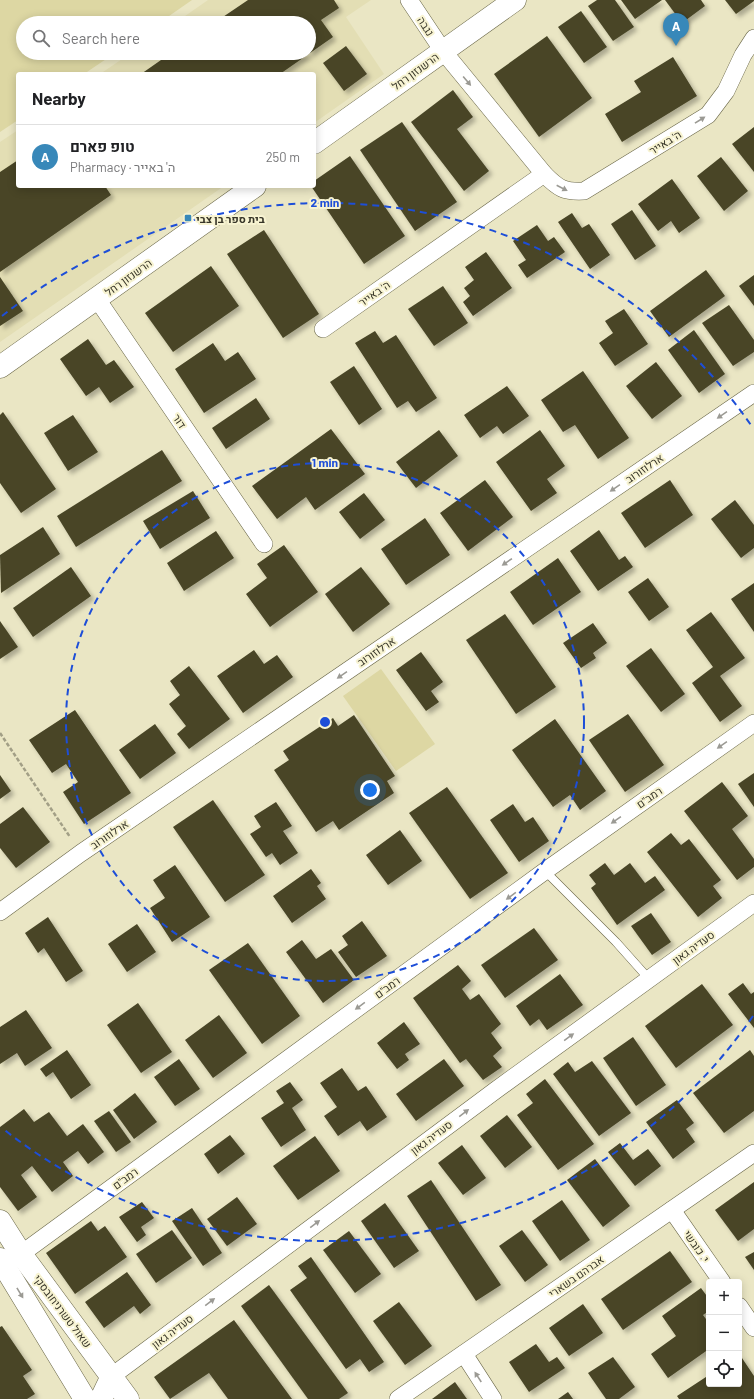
<!DOCTYPE html>
<meta charset="utf-8">
<style>
body{margin:0;font-family:Barlow,Heebo,sans-serif;background:#f2f2f2;color:#202124}
.controls{position:absolute;right:12px;bottom:12px;display:grid;overflow:hidden;border-radius:4px;box-shadow:0 2px 10px #0003}
.controls button{width:36px;height:36px;display:grid;place-items:center;padding:0;border:0;border-bottom:1px solid #e0e0e0;background:#fff;color:#202124;font:20px sans-serif}
.you{position:absolute;left:370px;top:790px;width:14px;height:14px;margin:-10px;border:3px solid #fff;border-radius:50%;background:#1a73e8;box-shadow:0 0 0 6px #1a73e833}
.badge{display:grid;place-items:center;width:26px;height:26px;border-radius:50%;background:#3888b9;color:#fff;font-size:13px;font-weight:700}
.pin{position:absolute;translate:-50% -33px;filter:drop-shadow(0 1px 2px #0008)}
.pin::after{content:'';position:absolute;top:21px;width:14px;height:12px;background:inherit;clip-path:polygon(0 0,100% 0,50% 100%)}
.list{margin:0;padding:0;list-style:none}
h2{display:flex;justify-content:space-between;align-items:center;height:52px;margin:0;padding:0 16px;font-size:17px}
h2 small{font-size:13px;font-weight:400;color:#757577}
.list li{display:grid;grid-template-columns:26px 1fr auto;gap:12px;align-items:center;box-sizing:border-box;height:64px;padding:0 16px;border-top:1px solid #e0e0e0}
.list b{display:block;font-size:15px;white-space:nowrap}
.list p{margin:0;font-size:13px;white-space:nowrap;color:#757577}
.list em{font-size:13px;font-style:normal;color:#757577}
.icon{flex:none;width:22px;height:22px;fill:none;stroke:currentColor;stroke-width:2;stroke-linecap:round;stroke-linejoin:round}
.map{position:relative;flex:none;width:754px;height:1399px;overflow:hidden}
.search{position:absolute;background:#fff;box-shadow:0 2px 10px #0003;left:16px;top:16px;width:300px;height:44px;display:flex;align-items:center;gap:10px;box-sizing:border-box;padding:0 14px;border-radius:22px;color:#757577;font-size:15px}
.panel{position:absolute;background:#fff;box-shadow:0 2px 10px #0003;left:16px;top:72px;width:300px;height:116px;border-radius:4px}
.map>svg:first-child{display:block}
.built{fill:#e3deb4}
.green{fill:#ddd7a3}
.building{fill:#484527;filter:url(#shadow)}
.lines{fill:none;stroke-linecap:round;stroke-linejoin:round}
.lane-casing{stroke:#6a6748;stroke-width:9}
.street-casing{stroke:#6a6748;stroke-width:18}
.secondary-casing{stroke:#6a6748;stroke-width:23}
.path{stroke:#a29f86;stroke-width:2.5;stroke-dasharray:4 2;stroke-linecap:butt}
.lane{stroke:#fff;stroke-width:8}
.street{stroke:#fff;stroke-width:17}
.secondary{stroke:#fff;stroke-width:22}
.oneway{fill:#9b9a94}
.ring{fill:none;stroke:#1d4ed8;stroke-width:2;stroke-dasharray:7 5}
.poi-dot{fill:#3888b9;stroke:#f7f3d1;stroke-width:1.5}
.labels{text-anchor:middle;dominant-baseline:central;stroke-width:4;stroke-linejoin:round;paint-order:stroke}
.street-label{font-size:11px;fill:#373528;stroke:#f7f3d1}
.poi-label{font-size:11px;font-weight:bold;fill:#373528;stroke:#f7f3d1;text-anchor:start}
.centre{fill:#1d4ed8;stroke:#f7f3d1;stroke-width:2}
.ring-label{font-size:12px;text-anchor:middle;font-weight:bold;fill:#1d4ed8;stroke:#f7f3d1;stroke-width:4;stroke-linejoin:round;paint-order:stroke}
</style>
<div class="map">
<svg width="754" height="1399" viewBox="0 0 754 1399">
<defs>
<filter id="shadow"><feDropShadow dx="3.5" dy="3.5" stdDeviation="2" flood-color="#0004"/></filter>
</defs>
<rect width="100%" height="100%" fill="#eae6c4"/>
<g class="built">
<polygon points="208,0 371,0 346,17 384,74 314,123 314,74 100,74 131,53 309,53 309,23 175,23"/>
<polygon points="18,130 18,186 224,186 0,342 0,142"/>
</g>
<g class="green">
<polygon points="0,0 192,0 159,23 23,23 23,53 115,53 84,74 18,74 18,120 0,132"/>
<polygon points="381,669 435,744 396,771 343,696"/>
</g>
<g class="building">
<polygon points="248,0 334,0 339,8 321,20 333,37 280,74 141,74 171,53 309,53 309,23 214,23"/>
<polygon points="597,0 615,0 634,27 613,41 588,6"/>
<polygon points="621,0 662,0 635,19"/>
<polygon points="665,0 701,0 705,6 682,23"/>
<polygon points="725,0 754,0 754,1 736,14"/>
<polygon points="581,11 607,47 584,63 558,27"/>
<polygon points="547,36 592,98 539,137 494,74"/>
<polygon points="346,46 367,74 344,91 323,63"/>
<polygon points="673,57 697,96 622,142 605,114 641,92 634,81"/>
<polygon points="453,90 473,117 457,129 489,171 464,191 411,122"/>
<polygon points="402,122 457,202 415,231 360,150"/>
<polygon points="754,127 754,172 732,144"/>
<polygon points="350,156 405,236 364,264 311,186 314,186 314,181"/>
<polygon points="721,157 748,191 724,211 697,176"/>
<polygon points="18,160 18,186 105,186 111,195 0,272 0,172"/>
<polygon points="672,179 700,218 679,233 671,221 658,231 638,204"/>
<polygon points="632,210 656,246 635,260 611,224"/>
<polygon points="572,213 582,228 589,224 610,255 590,269 558,222"/>
<polygon points="537,225 548,241 554,237 565,252 527,278 518,265 526,260 513,241"/>
<polygon points="264,230 319,314 283,338 227,254"/>
<polygon points="486,252 512,288 473,316 463,302 470,296 464,288 474,280 465,267"/>
<polygon points="211,266 239,306 173,352 145,313"/>
<polygon points="706,270 725,296 669,337 650,311"/>
<polygon points="754,275 754,306 739,286"/>
<polygon points="0,277 23,311 0,326"/>
<polygon points="443,286 468,323 434,346 408,309"/>
<polygon points="729,305 754,340 754,352 733,366 702,323"/>
<polygon points="624,309 648,344 615,366 599,343 613,333 605,321"/>
<polygon points="694,330 725,374 699,393 668,350"/>
<polygon points="375,331 383,343 396,335 437,398 416,412 408,401 397,408 355,343"/>
<polygon points="88,339 106,365 114,360 134,387 110,403 99,387 86,396 60,359"/>
<polygon points="213,343 225,361 238,352 256,379 204,413 175,369"/>
<polygon points="656,362 682,396 652,419 626,386"/>
<polygon points="354,366 382,409 359,425 330,382"/>
<polygon points="583,371 629,438 598,459 575,425 563,432 541,400"/>
<polygon points="507,386 529,416 503,434 497,426 480,438 464,415"/>
<polygon points="256,398 270,419 226,449 212,428"/>
<polygon points="3,412 56,489 21,513 0,483 0,415"/>
<polygon points="73,415 98,452 68,471 44,433"/>
<polygon points="331,429 365,474 315,510 306,497 277,519 252,486"/>
<polygon points="439,430 458,456 416,488 396,462"/>
<polygon points="540,430 565,466 547,479 557,493 531,511 496,462"/>
<polygon points="162,450 182,481 76,547 57,516"/>
<polygon points="485,480 513,517 468,551 440,513"/>
<polygon points="670,480 693,515 645,548 621,513"/>
<polygon points="193,491 210,518 160,549 143,521"/>
<polygon points="364,493 385,520 360,539 339,512"/>
<polygon points="735,500 754,525 754,548 741,558 711,519"/>
<polygon points="425,518 450,555 406,585 381,549"/>
<polygon points="43,527 60,554 1,593 0,555"/>
<polygon points="599,530 619,560 625,556 633,567 598,591 570,551"/>
<polygon points="216,531 234,558 184,591 167,563"/>
<polygon points="284,545 318,592 270,627 246,594 267,578 257,564"/>
<polygon points="558,558 581,592 533,625 510,592"/>
<polygon points="71,567 91,596 33,637 13,608"/>
<polygon points="361,567 390,604 353,632 325,594"/>
<polygon points="648,578 669,607 649,621 628,592"/>
<polygon points="754,583 754,632 731,599"/>
<polygon points="711,612 745,658 720,676 742,706 720,722 692,683 713,667 686,630"/>
<polygon points="505,614 556,687 516,714 466,640"/>
<polygon points="0,621 18,647 0,659"/>
<polygon points="593,623 607,643 593,653 596,658 581,668 563,643"/>
<polygon points="651,648 685,694 661,712 626,666"/>
<polygon points="254,650 264,664 277,655 293,677 243,713 217,676"/>
<polygon points="421,652 443,682 431,691 439,702 426,711 396,670"/>
<polygon points="189,666 230,719 189,749 177,734 186,726 169,704 180,695 170,681"/>
<polygon points="75,710 131,793 84,824 63,792 78,782 66,764 52,773 29,740"/>
<polygon points="628,714 664,765 625,792 589,740"/>
<polygon points="354,715 395,776 387,781 394,793 339,830 333,821 316,832 274,770 289,760 283,751 333,718 338,726"/>
<polygon points="555,719 606,791 580,810 570,795 553,807 512,750"/>
<polygon points="155,724 176,753 140,779 119,750"/>
<polygon points="754,773 754,807 738,784"/>
<polygon points="0,775 11,791 0,799"/>
<polygon points="722,782 748,816 732,829 754,859 754,867 737,880 684,811"/>
<polygon points="447,787 508,873 470,899 409,813"/>
<polygon points="213,800 265,875 225,902 173,827"/>
<polygon points="276,802 292,826 283,831 298,853 280,865 272,853 266,857 250,834 261,827 254,816"/>
<polygon points="513,804 525,822 533,817 549,841 519,862 490,820"/>
<polygon points="23,807 50,842 16,868 0,848 0,824"/>
<polygon points="400,830 422,861 388,885 366,855"/>
<polygon points="671,833 681,845 689,839 721,880 713,886 722,898 698,917 647,852"/>
<polygon points="605,863 614,875 630,863 645,883 655,876 665,890 617,925 591,888 596,884 589,875"/>
<polygon points="175,865 210,917 172,942 150,908 165,898 153,880"/>
<polygon points="311,869 321,883 317,886 326,899 292,923 273,896"/>
<polygon points="651,913 671,942 652,955 631,926"/>
<polygon points="48,917 83,971 66,982 44,948 38,953 25,933"/>
<polygon points="362,921 387,956 356,977 338,952 348,945 342,936"/>
<polygon points="137,924 156,952 127,972 108,944"/>
<polygon points="534,928 558,960 505,998 481,965"/>
<polygon points="302,940 316,959 331,949 354,980 323,1003 286,952"/>
<polygon points="248,943 300,1016 262,1044 209,970"/>
<polygon points="458,965 471,981 462,989 470,1000 479,994 501,1024 491,1033 502,1048 493,1056 502,1067 483,1080 466,1059 460,1063 413,998"/>
<polygon points="560,974 583,1005 547,1030 539,1019 530,1026 516,1006"/>
<polygon points="743,983 751,994 754,992 754,1028 728,994"/>
<polygon points="702,984 733,1025 676,1068 645,1026"/>
<polygon points="138,1003 172,1052 141,1073 107,1025"/>
<polygon points="26,1010 52,1048 25,1066 17,1053 0,1064 0,1027"/>
<polygon points="219,1015 247,1053 213,1078 185,1040"/>
<polygon points="404,1022 420,1044 405,1054 409,1060 397,1069 377,1043"/>
<polygon points="633,1037 666,1085 636,1106 603,1058"/>
<polygon points="67,1050 91,1085 71,1099 53,1072 46,1077 40,1069"/>
<polygon points="750,1050 754,1056 754,1111 724,1133 693,1093"/>
<polygon points="179,1059 200,1089 175,1106 154,1077"/>
<polygon points="444,1059 464,1086 416,1121 396,1094"/>
<polygon points="592,1061 631,1113 599,1136 553,1074 568,1062 575,1072"/>
<polygon points="342,1068 358,1091 366,1086 387,1117 367,1131 360,1121 338,1136 324,1116 337,1107 320,1083"/>
<polygon points="545,1079 594,1144 558,1170 517,1115 533,1103 526,1094"/>
<polygon points="290,1082 303,1100 292,1108 306,1130 281,1147 261,1118 284,1103 276,1091"/>
<polygon points="135,1093 157,1122 134,1139 113,1110"/>
<polygon points="677,1100 694,1123 686,1129 695,1142 673,1159 646,1122"/>
<polygon points="24,1109 34,1122 49,1112 67,1136 83,1124 104,1152 88,1164 78,1151 63,1162 73,1176 52,1192 32,1166 21,1175 37,1197 18,1211 0,1187 0,1127"/>
<polygon points="109,1111 131,1142 116,1152 94,1121"/>
<polygon points="507,1115 532,1147 505,1168 480,1136"/>
<polygon points="230,1135 245,1154 218,1174 204,1154"/>
<polygon points="315,1136 340,1171 298,1200 273,1166"/>
<polygon points="620,1143 633,1160 648,1149 661,1166 635,1186 608,1152"/>
<polygon points="462,1145 486,1178 463,1195 438,1163"/>
<polygon points="595,1159 630,1206 603,1227 567,1180"/>
<polygon points="431,1180 501,1285 476,1301 407,1196"/>
<polygon points="754,1182 754,1229 738,1241 715,1210"/>
<polygon points="237,1197 257,1224 227,1246 207,1219"/>
<polygon points="562,1200 590,1240 560,1261 532,1221"/>
<polygon points="142,1202 154,1218 141,1227 146,1235 137,1242 119,1217"/>
<polygon points="385,1203 419,1251 394,1268 361,1221"/>
<polygon points="192,1208 222,1253 203,1266 172,1221"/>
<polygon points="91,1221 98,1231 105,1226 127,1257 75,1294 46,1253"/>
<polygon points="172,1230 192,1258 156,1283 136,1254"/>
<polygon points="522,1230 548,1265 525,1282 499,1246"/>
<polygon points="349,1231 381,1274 355,1293 323,1250"/>
<polygon points="670,1251 692,1282 623,1330 601,1299"/>
<polygon points="754,1252 754,1270 745,1257"/>
<polygon points="311,1257 384,1362 369,1372 360,1359 346,1369 290,1290 307,1278 298,1266"/>
<polygon points="127,1272 151,1305 140,1314 134,1306 104,1328 85,1302"/>
<polygon points="269,1285 348,1393 339,1399 308,1399 241,1306"/>
<polygon points="701,1288 709,1299 709,1311 703,1315 709,1323 709,1349 668,1378 651,1354 676,1336 662,1316"/>
<polygon points="399,1302 432,1346 405,1365 373,1321"/>
<polygon points="583,1304 603,1333 569,1356 549,1328"/>
<polygon points="234,1320 292,1399 228,1399 209,1373 170,1399 154,1377"/>
<polygon points="2,1326 32,1370 23,1376 35,1394 27,1399 0,1399 0,1327"/>
<polygon points="536,1344 549,1362 557,1357 565,1368 529,1392 509,1362"/>
<polygon points="740,1355 754,1376 754,1399 679,1399 677,1396 709,1375 709,1384 739,1384 739,1356"/>
<polygon points="613,1357 635,1387 619,1399 606,1399 588,1373"/>
<polygon points="455,1382 467,1399 432,1399"/>
<polygon points="568,1392 573,1399 558,1399"/>
</g>
<g class="lines">
<defs>
<polyline id="lane" points="545,871 616,942 649,979"/>
<g id="street">
<path d="M409,0l34,51 101,123c15,15 20,18 40,17l124,-76 18,-24 17,-36 11,-17"/>
<polyline points="97,299 264,544"/>
<polyline points="323,329 544,174"/>
<polyline points="0,912 81,853 754,393"/>
<polyline points="672,1210 722,1282"/>
<polyline points="21,1254 545,871 754,723"/>
<polyline points="739,1306 754,1328"/>
<polyline points="464,1354 493,1399"/>
<polyline points="112,1376 496,1090 754,903"/>
<polyline points="398,1399 754,1153"/>
</g>
<g id="secondary">
<polyline points="314,143 515,0"/>
<polyline points="0,367 255,186"/>
<polyline points="0,1221 21,1254 128,1399"/>
<polyline points="0,1259 85,1399"/>
<polyline points="101,1399 112,1376"/>
</g>
</defs>
<use href="#lane" class="lane-casing"/>
<use href="#street" class="street-casing"/>
<use href="#secondary" class="secondary-casing"/>
<polyline class="path" points="0,733 70,837"/>
<use href="#lane" class="lane"/>
<use href="#street" class="street"/>
<use href="#secondary" class="secondary"/>
</g>
<defs><path id="oneway-solid" d="M-6-.8H1V-3.2L6.5 0L1 3.2V.8H-6Z"/></defs>
<g class="oneway">
<use href="#oneway-solid" transform="translate(467 81) rotate(50)"/>
<use href="#oneway-solid" transform="translate(700 120) rotate(-32)"/>
<use href="#oneway-solid" transform="translate(562 188) rotate(27)"/>
<use href="#oneway-solid" transform="translate(722 415) rotate(146)"/>
<use href="#oneway-solid" transform="translate(615 488) rotate(146)"/>
<use href="#oneway-solid" transform="translate(507 562) rotate(146)"/>
<use href="#oneway-solid" transform="translate(342 675) rotate(146)"/>
<use href="#oneway-solid" transform="translate(722 745) rotate(145)"/>
<use href="#oneway-solid" transform="translate(616 820) rotate(145)"/>
<use href="#oneway-solid" transform="translate(511 896) rotate(144)"/>
<use href="#oneway-solid" transform="translate(360 1006) rotate(144)"/>
<use href="#oneway-solid" transform="translate(569 1037) rotate(-36)"/>
<use href="#oneway-solid" transform="translate(464 1113) rotate(-37)"/>
<use href="#oneway-solid" transform="translate(315 1224) rotate(-37)"/>
<use href="#oneway-solid" transform="translate(20 1293) rotate(59)"/>
<use href="#oneway-solid" transform="translate(210 1302) rotate(-37)"/>
<use href="#oneway-solid" transform="translate(478 1377) rotate(-123)"/>
</g>
<g class="ring">
<circle cx="325" cy="722" r="259"/>
<path d="M753 1016A519 519 0 0 1 2 1128M2 316A519 519 0 0 1 753 428"/>
</g>
<rect class="poi-dot" x="184" y="214" width="8" height="8" rx="2"/>
<g class="labels">
<g class="street-label">
<text transform="translate(426 26) rotate(57)">נגבה</text>
<text transform="translate(415 71) rotate(-36)">הרשנזון רחל</text>
<text transform="translate(665 142) rotate(-32)">ה' באייר</text>
<text transform="translate(128 277) rotate(-36)">הרשנזון רחל</text>
<text transform="translate(374 293) rotate(-35)">ה' באייר</text>
<text transform="translate(180 421) rotate(56)">דור</text>
<text transform="translate(644 468) rotate(-34)">ארלוזורוב</text>
<text transform="translate(376 651) rotate(-34)">ארלוזורוב</text>
<text transform="translate(649 797) rotate(-35)">רמב"ם</text>
<text transform="translate(109 834) rotate(-34)">ארלוזורוב</text>
<text transform="translate(693 947) rotate(-36)">סעדיה גאון</text>
<text transform="translate(387 987) rotate(-36)">רמב"ם</text>
<text transform="translate(431 1137) rotate(-37)">סעדיה גאון</text>
<text transform="translate(125 1178) rotate(-36)">רמב"ם</text>
<text transform="translate(697 1246) rotate(55)">י. כובשי</text>
<text transform="translate(576 1276) rotate(-35)">אברהם בשארי</text>
<text transform="translate(63 1311) rotate(53)">שאול טשרניחובסקי</text>
<text transform="translate(172 1331) rotate(-37)">סעדיה גאון</text>
</g>
<g class="poi-label">
<text x="196" y="218">בית ספר בן צבי</text>
</g>
</g>
<circle cx="325" cy="722" r="6" class="centre"/>
<g class="ring-label">
<text x="325" y="207">2 min</text>
<text x="325" y="467">1 min</text>
</g>
</svg>
<div class="controls">
<button>+</button>
<button>−</button>
<button><svg class="icon" aria-label="locate" viewBox="0 0 24 24"><circle cx="12" cy="12" r="6"/><path d="M12 2v4M12 18v4M2 12h4M18 12h4"/></svg></button>
</div>
<div class="you"></div>
<div class="pin badge" style="left:676px;top:46px">A</div>
<div class="search"><svg class="icon" aria-label="search" viewBox="0 0 24 24"><circle cx="10" cy="10" r="6"/><path d="M15 15l6 6"/></svg>Search here</div>
<section class="panel">
<h2>Nearby<small></small></h2>
<ul class="list">
<li><span class="badge">A</span><div><b>טופ פארם</b><p>Pharmacy · ה' באייר</p></div><em>250 m</em></li>
</ul>
</section>
</div>
